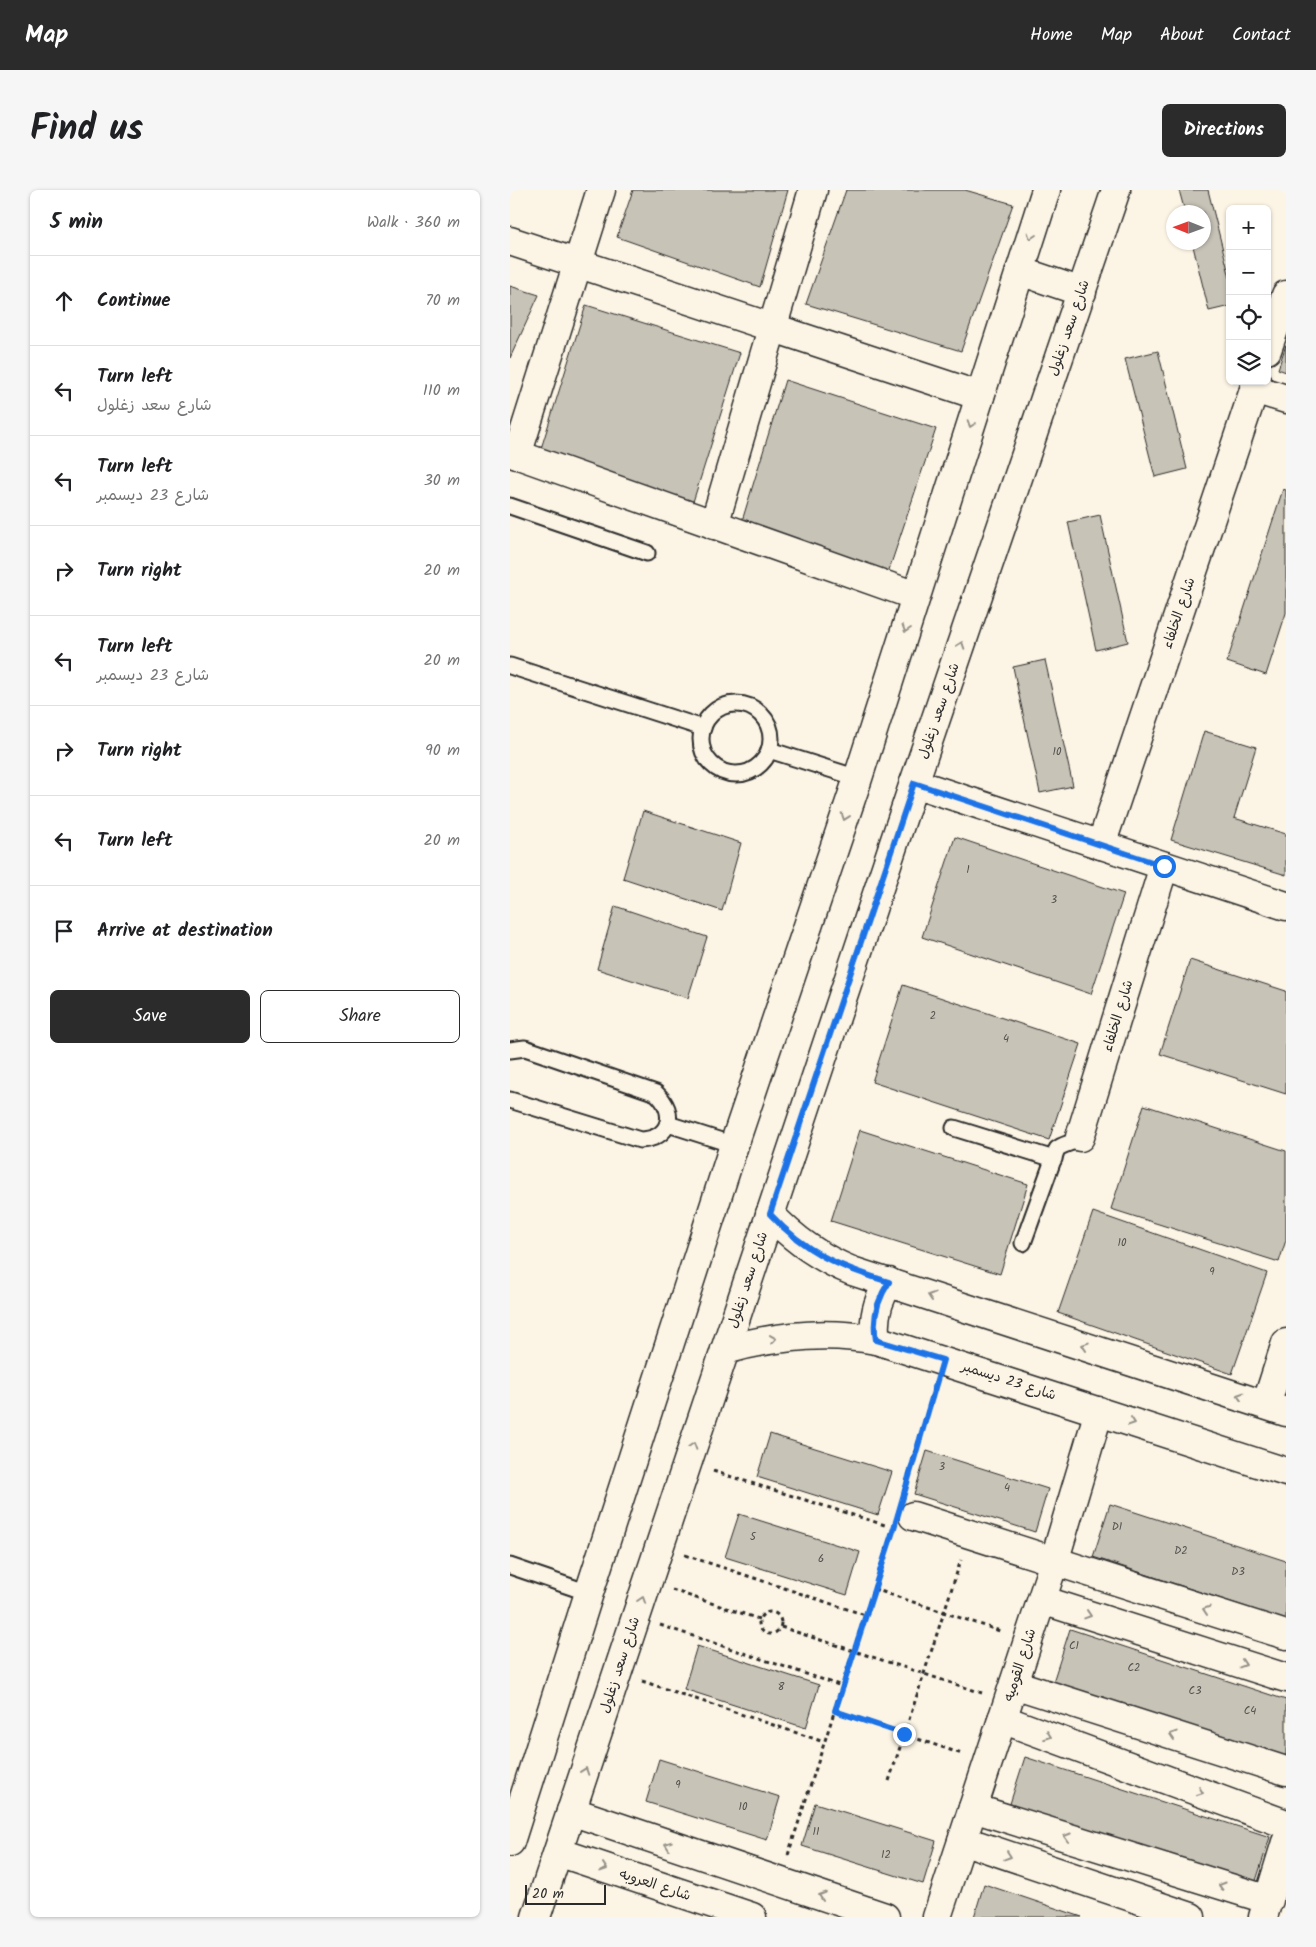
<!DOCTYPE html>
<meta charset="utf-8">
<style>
body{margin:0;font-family:Kalam,"Playpen Sans Arabic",sans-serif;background:#f6f6f6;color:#202124}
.controls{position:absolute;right:15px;top:15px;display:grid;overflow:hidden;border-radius:8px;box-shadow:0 1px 4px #0004}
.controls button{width:45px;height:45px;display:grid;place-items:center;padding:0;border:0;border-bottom:1px solid #e0e0e0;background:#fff;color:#202124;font:25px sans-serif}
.compass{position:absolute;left:656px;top:15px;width:45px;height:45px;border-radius:50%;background:#fff;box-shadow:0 1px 4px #0004;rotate:271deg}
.scale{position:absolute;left:15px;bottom:12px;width:81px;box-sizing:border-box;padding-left:5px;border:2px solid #2b2b2b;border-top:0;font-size:14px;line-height:18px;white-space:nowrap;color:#2b2b2b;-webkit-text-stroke:4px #fcf5e5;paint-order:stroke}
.stop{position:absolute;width:15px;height:15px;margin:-11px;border:4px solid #1a73e8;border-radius:50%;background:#fff}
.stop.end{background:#1a73e8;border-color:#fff;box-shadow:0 1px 5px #0008}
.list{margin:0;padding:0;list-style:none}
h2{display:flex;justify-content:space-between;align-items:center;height:65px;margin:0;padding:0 20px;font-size:21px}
h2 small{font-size:16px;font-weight:400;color:#757577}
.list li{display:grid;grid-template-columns:32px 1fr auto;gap:15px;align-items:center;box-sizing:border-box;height:90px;padding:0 20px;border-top:1px solid #e0e0e0}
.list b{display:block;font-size:19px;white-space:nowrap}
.list p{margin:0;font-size:16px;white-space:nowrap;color:#757577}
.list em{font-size:16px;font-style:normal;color:#757577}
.actions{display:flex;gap:10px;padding:15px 20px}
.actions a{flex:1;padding:11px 0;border:1px solid #2b2b2b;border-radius:8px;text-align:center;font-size:18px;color:#2b2b2b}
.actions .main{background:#2b2b2b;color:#fff}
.icon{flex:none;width:28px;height:28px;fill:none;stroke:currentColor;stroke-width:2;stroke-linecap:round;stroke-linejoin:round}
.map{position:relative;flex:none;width:776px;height:1727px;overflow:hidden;border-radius:8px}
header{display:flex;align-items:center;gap:30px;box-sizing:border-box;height:70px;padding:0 25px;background:#2b2b2b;color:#fff}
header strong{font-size:24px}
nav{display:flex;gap:28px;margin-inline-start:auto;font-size:18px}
.intro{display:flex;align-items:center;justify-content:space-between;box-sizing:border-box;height:120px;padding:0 30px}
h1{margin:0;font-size:35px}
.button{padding:12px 22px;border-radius:8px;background:#2b2b2b;color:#fff;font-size:18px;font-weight:700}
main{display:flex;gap:30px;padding:0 30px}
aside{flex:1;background:#fff;border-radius:8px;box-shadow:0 1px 4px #0004}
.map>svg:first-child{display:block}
.building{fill:#c8c3b7;stroke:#2b2b2b}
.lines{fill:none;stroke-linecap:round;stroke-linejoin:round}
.lane-casing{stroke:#2b2b2b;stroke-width:19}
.street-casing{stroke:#2b2b2b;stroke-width:31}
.primary-casing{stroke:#2b2b2b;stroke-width:31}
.path{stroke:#2b2b2b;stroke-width:3;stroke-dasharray:4 4;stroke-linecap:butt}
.lane{stroke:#fcf5e5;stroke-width:15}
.street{stroke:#fcf5e5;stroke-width:28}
.primary{stroke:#fcf5e5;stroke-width:28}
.oneway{stroke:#949088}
.route{stroke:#1a73e8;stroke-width:6}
.labels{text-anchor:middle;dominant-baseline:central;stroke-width:4;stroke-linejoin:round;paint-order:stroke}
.number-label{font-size:11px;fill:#52514e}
.street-label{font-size:14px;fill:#2b2b2b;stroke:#fcf5e5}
</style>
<header>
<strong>Map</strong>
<nav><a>Home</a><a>Map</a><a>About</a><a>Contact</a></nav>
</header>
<div class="intro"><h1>Find us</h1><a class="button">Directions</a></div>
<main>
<aside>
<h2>5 min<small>Walk · 360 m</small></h2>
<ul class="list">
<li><svg class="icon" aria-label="ahead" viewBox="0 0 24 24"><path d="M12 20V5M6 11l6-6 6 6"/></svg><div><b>Continue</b></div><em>70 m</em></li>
<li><svg class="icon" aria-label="left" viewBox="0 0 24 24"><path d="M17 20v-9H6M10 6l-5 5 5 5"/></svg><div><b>Turn left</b><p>شارع سعد زغلول</p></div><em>110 m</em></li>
<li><svg class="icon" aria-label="left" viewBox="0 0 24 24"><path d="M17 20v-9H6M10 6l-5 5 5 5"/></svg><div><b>Turn left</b><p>شارع 23 ديسمبر</p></div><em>30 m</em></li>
<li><svg class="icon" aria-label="right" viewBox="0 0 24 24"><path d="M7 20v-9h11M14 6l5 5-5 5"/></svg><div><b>Turn right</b></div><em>20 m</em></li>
<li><svg class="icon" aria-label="left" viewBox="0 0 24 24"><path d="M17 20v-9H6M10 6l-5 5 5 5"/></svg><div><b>Turn left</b><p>شارع 23 ديسمبر</p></div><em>20 m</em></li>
<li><svg class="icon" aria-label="right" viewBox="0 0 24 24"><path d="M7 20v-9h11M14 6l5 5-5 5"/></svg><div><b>Turn right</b></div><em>90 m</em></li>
<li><svg class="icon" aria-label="left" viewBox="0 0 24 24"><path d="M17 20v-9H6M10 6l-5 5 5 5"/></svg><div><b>Turn left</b></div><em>20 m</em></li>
<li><svg class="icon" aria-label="arrive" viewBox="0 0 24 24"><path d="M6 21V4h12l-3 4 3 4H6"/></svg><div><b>Arrive at destination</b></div></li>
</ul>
<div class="actions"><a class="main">Save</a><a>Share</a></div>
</aside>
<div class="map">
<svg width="776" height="1727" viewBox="0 0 776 1727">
<rect width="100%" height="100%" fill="#fcf5e5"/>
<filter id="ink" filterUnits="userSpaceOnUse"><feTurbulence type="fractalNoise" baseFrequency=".02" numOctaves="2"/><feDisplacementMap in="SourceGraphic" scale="10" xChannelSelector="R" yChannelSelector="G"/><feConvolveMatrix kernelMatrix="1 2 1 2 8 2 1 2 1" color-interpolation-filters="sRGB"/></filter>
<g filter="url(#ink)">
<g class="building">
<polygon points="123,0 278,0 250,97 107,47"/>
<polygon points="336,0 455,0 503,14 451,161 296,114"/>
<polygon points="669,0 698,0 720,88 720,116 699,121 682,52 694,52 694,22 675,22"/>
<polygon points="0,96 29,105 0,168"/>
<polygon points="76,115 230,163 182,315 29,265"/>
<polygon points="776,155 776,182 768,179"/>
<polygon points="648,161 677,279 645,287 615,169"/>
<polygon points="275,190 426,239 378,383 232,331"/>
<polygon points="773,299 776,300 776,423 756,485 717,472"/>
<polygon points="590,325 618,452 586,460 558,332"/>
<polygon points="535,470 563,596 530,603 503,477"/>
<polygon points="694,541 746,557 724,628 776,644 776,685 661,650"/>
<polygon points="133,621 231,653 212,721 113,688"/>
<polygon points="445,647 614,704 581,804 412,747"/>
<polygon points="105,716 197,747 178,808 87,779"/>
<polygon points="680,770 776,801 776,904 650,864"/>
<polygon points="393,795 571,854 539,950 362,892"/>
<polygon points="634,915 776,961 776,1050 769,1072 601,1019"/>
<polygon points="350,940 518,994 490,1084 321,1031"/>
<polygon points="583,1022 757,1083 722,1184 548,1123"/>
<polygon points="260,1244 382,1282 368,1325 247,1287"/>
<polygon points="417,1261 538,1299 525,1342 404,1304"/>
<polygon points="600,1314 776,1371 776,1430 583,1367"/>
<polygon points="229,1324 350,1362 337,1405 215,1367"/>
<polygon points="560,1439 776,1510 776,1568 543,1492"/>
<polygon points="187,1456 309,1495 296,1538 174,1499"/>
<polygon points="515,1567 760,1647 743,1700 498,1620"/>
<polygon points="149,1569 270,1607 257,1650 136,1612"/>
<polygon points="305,1613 426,1651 413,1694 292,1656"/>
<polygon points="474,1694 572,1727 464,1727"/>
</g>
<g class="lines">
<defs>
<g id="lane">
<polyline points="0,316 137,363"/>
<polyline points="0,476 193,538"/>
<circle cx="226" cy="549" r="35"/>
<polyline points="259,560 348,588"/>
<path d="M0,860l15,-2 131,45c22,20 14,46 -16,47l-130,-40"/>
<polyline points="158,934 224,955"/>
<polyline points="444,938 544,969"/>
<path d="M513,1053l34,-94c7,-6 16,-5 23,-12"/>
<polyline points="0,1376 79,1403"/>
</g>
<g id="street">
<polyline points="0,51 470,206"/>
<polyline points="757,160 776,105"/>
<polyline points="744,199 776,209"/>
<polyline points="0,262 406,406"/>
<polyline points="7,265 91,0"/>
<polyline points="204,335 303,0"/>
<polyline points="404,593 776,716"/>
<polyline points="591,655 747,191"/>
<polyline points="570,947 654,676"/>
<polyline points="756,1215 776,1153"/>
<polyline points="403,1326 776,1445"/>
<polyline points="532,1410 776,1488"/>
<polyline points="504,1494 776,1581"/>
<polyline points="492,1529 776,1634"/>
<polyline points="463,1618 759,1710"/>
<polyline points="61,1621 375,1727"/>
<polyline points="452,1650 681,1727"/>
<polyline points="48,1662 242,1727"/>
<polyline points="427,1727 544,1372 589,1221"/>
<polyline points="753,1727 776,1652"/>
</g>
<g id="primary">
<polyline points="510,81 572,102"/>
<path d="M260,1024c24,26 50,44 82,57l434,141"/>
<path d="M366,1150c-4,-21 1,-39 13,-58"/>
<path d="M215,1160c50,-14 100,-20 151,-10l410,132"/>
<polyline points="0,1652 79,1403 224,955 348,588 536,0"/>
<polyline points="26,1727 404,593 606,0"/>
</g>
</defs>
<use href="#lane" class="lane-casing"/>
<use href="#street" class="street-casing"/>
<use href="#primary" class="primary-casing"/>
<g class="path">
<polyline points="203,1281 378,1336"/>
<polyline points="394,1301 425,1197"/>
<polyline points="175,1365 355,1425"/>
<polyline points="364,1399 493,1442"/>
<polyline points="162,1400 249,1429"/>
<circle cx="260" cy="1433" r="11"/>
<polyline points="150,1435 332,1496"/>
<polyline points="271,1437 472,1503"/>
<polyline points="132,1491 314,1552"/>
<polyline points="325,1521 452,1564"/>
<polyline points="379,1591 451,1370"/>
<polyline points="278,1665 382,1343"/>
</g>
<use href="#lane" class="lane"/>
<use href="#street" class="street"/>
<use href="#primary" class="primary"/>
</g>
<defs><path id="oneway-chevron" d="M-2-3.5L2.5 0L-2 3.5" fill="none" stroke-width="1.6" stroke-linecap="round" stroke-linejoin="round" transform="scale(1.25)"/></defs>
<g class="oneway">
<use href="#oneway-chevron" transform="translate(521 46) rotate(108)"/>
<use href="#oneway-chevron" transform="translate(461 234) rotate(108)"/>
<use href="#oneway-chevron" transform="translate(396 439) rotate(108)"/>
<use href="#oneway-chevron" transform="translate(451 455) rotate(-71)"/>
<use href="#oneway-chevron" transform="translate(335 627) rotate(109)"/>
<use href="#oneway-chevron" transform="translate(421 1106) rotate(-162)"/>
<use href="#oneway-chevron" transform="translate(263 1149) rotate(-8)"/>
<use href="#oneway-chevron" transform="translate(575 1156) rotate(-162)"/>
<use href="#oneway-chevron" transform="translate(730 1206) rotate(-162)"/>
<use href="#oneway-chevron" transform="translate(622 1232) rotate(18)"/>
<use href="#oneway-chevron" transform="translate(183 1256) rotate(-72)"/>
<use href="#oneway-chevron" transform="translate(132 1410) rotate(-72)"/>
<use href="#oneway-chevron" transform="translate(696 1420) rotate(-162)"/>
<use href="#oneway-chevron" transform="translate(578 1425) rotate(18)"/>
<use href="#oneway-chevron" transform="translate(733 1474) rotate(18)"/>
<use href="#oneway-chevron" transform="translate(663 1545) rotate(-162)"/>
<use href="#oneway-chevron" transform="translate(538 1546) rotate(20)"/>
<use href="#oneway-chevron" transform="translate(75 1581) rotate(-71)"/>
<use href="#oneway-chevron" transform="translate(690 1602) rotate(20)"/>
<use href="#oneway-chevron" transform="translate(557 1647) rotate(-163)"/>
<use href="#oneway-chevron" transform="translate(158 1655) rotate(-161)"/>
<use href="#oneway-chevron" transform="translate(498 1666) rotate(19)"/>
<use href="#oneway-chevron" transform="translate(94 1678) rotate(18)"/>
<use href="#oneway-chevron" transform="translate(712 1696) rotate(-163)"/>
<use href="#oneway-chevron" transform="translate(312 1706) rotate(-162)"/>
</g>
</g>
<g class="lines" filter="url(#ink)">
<path class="route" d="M394,1544l-69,-23 59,-183 49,-168 -67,-20c-4,-21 1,-40 13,-58 -50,-15 -83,-29 -119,-68l144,-431 250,83"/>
</g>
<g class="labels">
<g class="number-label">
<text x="547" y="562">10</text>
<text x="458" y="680">1</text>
<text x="544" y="710">3</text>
<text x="423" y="826">2</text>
<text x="496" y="849">4</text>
<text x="612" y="1053">10</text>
<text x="702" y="1082">9</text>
<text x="432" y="1277">3</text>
<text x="497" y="1298">4</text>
<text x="607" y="1337">D1</text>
<text x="243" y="1347">5</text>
<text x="671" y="1361">D2</text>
<text x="311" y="1369">6</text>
<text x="728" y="1382">D3</text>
<text x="564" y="1456">C1</text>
<text x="624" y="1478">C2</text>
<text x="271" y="1497">8</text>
<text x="685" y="1501">C3</text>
<text x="740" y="1521">C4</text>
<text x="168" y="1595">9</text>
<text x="233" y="1617">10</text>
<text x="306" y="1642">11</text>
<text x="376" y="1665">12</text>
</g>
<g class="street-label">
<text transform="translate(559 138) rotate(-71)">شارع سعد زغلول</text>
<text transform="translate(669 423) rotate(-71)">شارع الخلفاء</text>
<text transform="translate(429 521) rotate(-71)">شارع سعد زغلول</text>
<text transform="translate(608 826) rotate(-73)">شارع الخلفاء</text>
<text transform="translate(238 1090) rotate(-72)">شارع سعد زغلول</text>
<text transform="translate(499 1191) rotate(18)">شارع 23 ديسمبر</text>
<text transform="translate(110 1475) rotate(-72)">شارع سعد زغلول</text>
<text transform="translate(510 1475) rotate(-72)">شارع القوميه</text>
<text transform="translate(145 1695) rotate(18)">شارع العروبه</text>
</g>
</g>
</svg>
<div class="controls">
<button>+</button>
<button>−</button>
<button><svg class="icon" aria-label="locate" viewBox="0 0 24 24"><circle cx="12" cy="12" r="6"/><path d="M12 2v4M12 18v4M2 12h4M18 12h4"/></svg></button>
<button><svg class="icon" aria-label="layers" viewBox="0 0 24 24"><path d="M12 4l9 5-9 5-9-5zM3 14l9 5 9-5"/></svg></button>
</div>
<svg class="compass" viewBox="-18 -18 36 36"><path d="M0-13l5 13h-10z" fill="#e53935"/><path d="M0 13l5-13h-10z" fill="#757577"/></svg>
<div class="scale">20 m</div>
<div class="stop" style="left:654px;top:676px"></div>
<div class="stop end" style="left:394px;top:1544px"></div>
</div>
</main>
